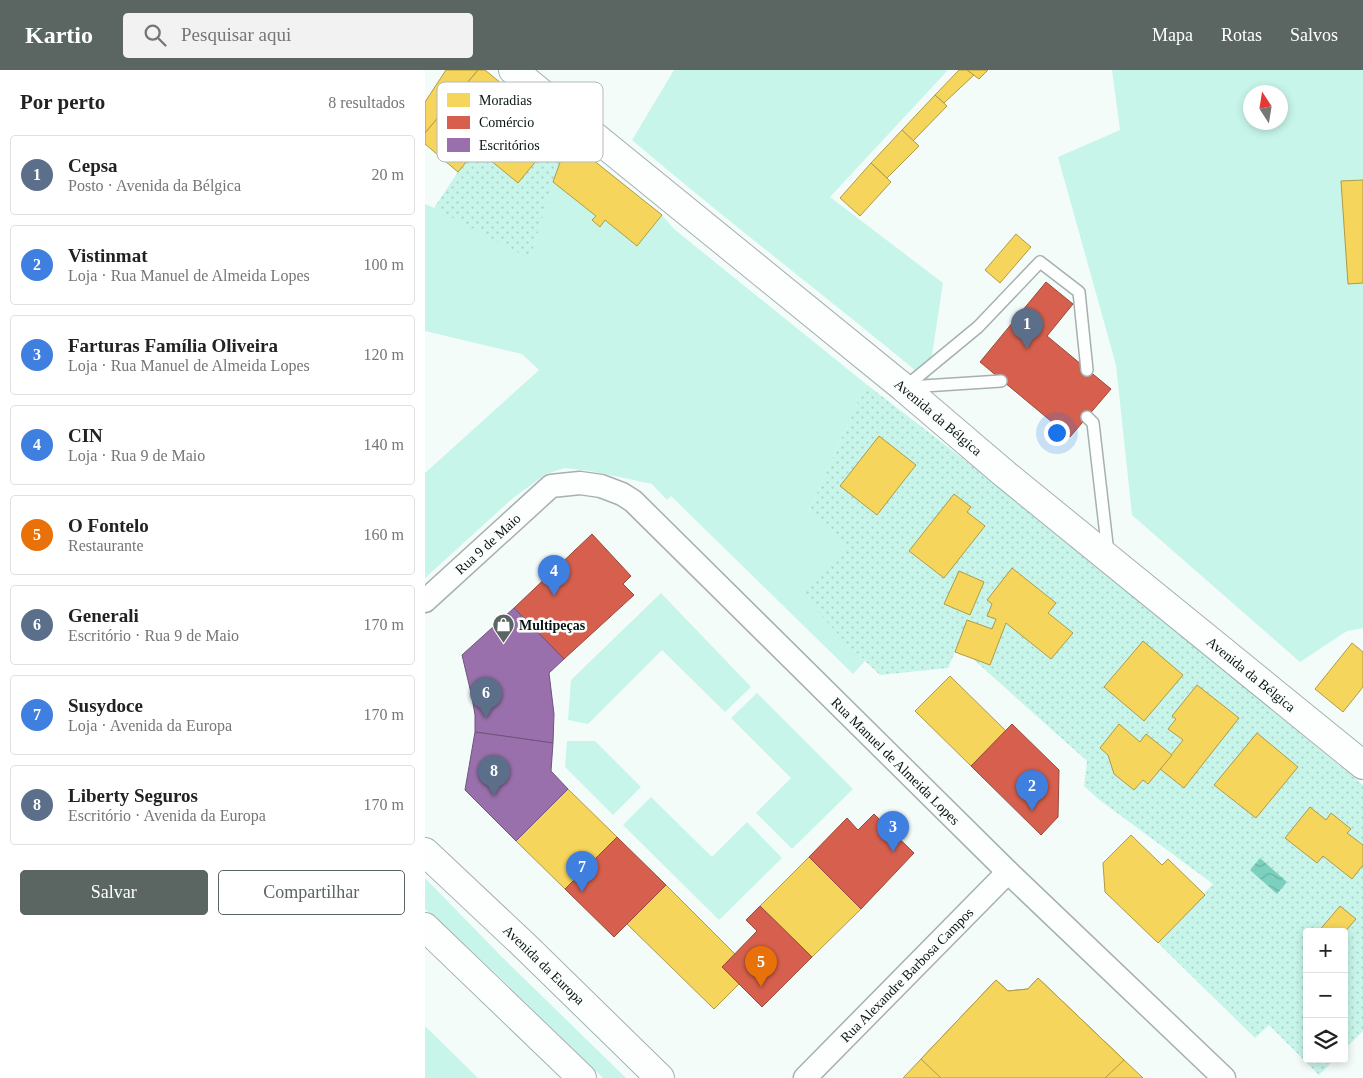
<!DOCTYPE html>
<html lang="pt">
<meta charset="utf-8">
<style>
body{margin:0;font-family:"Times New Roman",serif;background:#f2f2f2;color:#222}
.controls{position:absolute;right:15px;bottom:15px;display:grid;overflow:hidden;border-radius:5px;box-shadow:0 2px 8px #0003}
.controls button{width:45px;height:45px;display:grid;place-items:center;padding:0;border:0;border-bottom:1px solid #e0e0e0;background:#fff;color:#222;font:25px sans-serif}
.compass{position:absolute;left:818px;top:15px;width:45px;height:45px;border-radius:50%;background:#fff;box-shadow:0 2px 8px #0003;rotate:348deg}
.you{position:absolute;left:631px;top:362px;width:18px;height:18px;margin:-12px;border:4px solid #fff;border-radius:50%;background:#1a73e8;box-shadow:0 0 0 8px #1a73e833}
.badge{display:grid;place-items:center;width:32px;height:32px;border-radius:50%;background:#5b6663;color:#fff;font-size:16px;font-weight:700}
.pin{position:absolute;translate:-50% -41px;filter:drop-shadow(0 1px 2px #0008)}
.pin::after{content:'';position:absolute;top:26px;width:18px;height:15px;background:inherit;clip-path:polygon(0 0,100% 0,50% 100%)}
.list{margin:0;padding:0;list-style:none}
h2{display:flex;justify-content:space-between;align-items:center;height:65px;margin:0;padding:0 20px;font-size:21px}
h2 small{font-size:16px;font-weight:400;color:#767676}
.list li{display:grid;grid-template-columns:32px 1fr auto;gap:15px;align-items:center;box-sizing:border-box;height:80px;margin:0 10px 10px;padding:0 10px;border:1px solid #e0e0e0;border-radius:5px}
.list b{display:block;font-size:19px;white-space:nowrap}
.list p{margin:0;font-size:16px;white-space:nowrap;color:#767676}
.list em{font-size:16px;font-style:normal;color:#767676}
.actions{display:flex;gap:10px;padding:15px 20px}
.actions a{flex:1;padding:11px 0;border:1px solid #5b6663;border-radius:5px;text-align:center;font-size:18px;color:#5b6663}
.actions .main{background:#5b6663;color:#fff}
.icon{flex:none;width:28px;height:28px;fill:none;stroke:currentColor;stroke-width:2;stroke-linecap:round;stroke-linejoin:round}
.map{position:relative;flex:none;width:938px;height:1008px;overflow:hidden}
header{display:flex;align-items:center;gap:30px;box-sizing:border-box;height:70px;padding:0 25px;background:#5b6663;color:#fff}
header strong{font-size:24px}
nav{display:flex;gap:28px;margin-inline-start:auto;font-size:18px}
.search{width:350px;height:45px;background:#f2f2f2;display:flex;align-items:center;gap:12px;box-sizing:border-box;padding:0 18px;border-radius:5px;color:#767676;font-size:19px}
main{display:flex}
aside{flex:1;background:#fff}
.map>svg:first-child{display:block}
.grass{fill:#c7f5ea;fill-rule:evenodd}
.garden{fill:url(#garden-dots)}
.water{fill:url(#water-waves)}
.homes{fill:#f6d55c;stroke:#af9b46}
.shops{fill:#d6604d;stroke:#984a3b}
.offices{fill:#9970ab;stroke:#6e557d}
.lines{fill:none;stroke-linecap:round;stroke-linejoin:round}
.lane-casing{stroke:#a6b0ae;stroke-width:14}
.street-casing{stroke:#a6b0ae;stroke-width:25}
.secondary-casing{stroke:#a6b0ae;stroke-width:30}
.primary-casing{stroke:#a6b0ae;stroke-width:30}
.lane{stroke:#fdfffe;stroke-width:11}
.street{stroke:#fdfffe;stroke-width:22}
.secondary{stroke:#fdfffe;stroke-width:28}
.primary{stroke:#fdfffe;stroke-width:28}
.labels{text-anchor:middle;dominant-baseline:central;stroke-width:5;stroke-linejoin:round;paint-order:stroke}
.street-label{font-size:14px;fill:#081512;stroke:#fff}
.poi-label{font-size:14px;font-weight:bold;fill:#081512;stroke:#fff;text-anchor:start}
.key{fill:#fff;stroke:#b5b9b8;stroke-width:1}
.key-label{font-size:14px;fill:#081512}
</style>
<header>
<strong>Kartio</strong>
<div class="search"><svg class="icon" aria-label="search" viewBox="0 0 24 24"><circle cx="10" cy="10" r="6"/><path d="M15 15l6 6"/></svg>Pesquisar aqui</div>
<nav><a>Mapa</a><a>Rotas</a><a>Salvos</a></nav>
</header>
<main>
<aside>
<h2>Por perto<small>8 resultados</small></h2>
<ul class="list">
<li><span class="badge" style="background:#5c6f8a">1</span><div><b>Cepsa</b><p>Posto · Avenida da Bélgica</p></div><em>20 m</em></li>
<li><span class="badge" style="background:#3f7fe0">2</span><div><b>Vistinmat</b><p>Loja · Rua Manuel de Almeida Lopes</p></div><em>100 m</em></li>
<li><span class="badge" style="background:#3f7fe0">3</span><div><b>Farturas Família Oliveira</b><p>Loja · Rua Manuel de Almeida Lopes</p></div><em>120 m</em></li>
<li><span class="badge" style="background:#3f7fe0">4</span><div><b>CIN</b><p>Loja · Rua 9 de Maio</p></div><em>140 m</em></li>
<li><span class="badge" style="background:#e8710a">5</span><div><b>O Fontelo</b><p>Restaurante</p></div><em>160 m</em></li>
<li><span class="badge" style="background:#5c6f8a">6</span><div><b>Generali</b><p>Escritório · Rua 9 de Maio</p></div><em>170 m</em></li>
<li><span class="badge" style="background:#3f7fe0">7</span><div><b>Susydoce</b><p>Loja · Avenida da Europa</p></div><em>170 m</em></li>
<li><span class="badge" style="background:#5c6f8a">8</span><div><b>Liberty Seguros</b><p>Escritório · Avenida da Europa</p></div><em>170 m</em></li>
</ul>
<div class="actions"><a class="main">Salvar</a><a>Compartilhar</a></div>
</aside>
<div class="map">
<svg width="938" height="1008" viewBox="0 0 938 1008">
<defs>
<pattern id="garden-dots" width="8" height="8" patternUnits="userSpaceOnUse" patternTransform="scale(1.25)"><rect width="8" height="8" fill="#c7f5ea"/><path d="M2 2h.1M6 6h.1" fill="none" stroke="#a9d1c8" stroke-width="1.8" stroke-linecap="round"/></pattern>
<pattern id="water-waves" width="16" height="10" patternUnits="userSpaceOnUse" patternTransform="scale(1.25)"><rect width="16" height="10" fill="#7cd0be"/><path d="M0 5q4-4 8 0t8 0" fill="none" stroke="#6ab2a2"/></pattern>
</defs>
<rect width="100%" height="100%" fill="#f4fcfa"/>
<g class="grass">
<path d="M249,0h274l-118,127 113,86 -15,98c-98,-82 -199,-158 -296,-241z"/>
<path d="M687,0h251v558l-16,3 -47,31 -168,-147 -16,-150 -58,-208 62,-27zM826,22h30v30h-30z"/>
<polygon points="128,112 171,146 167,150 175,157 180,150 212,176 237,145 249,159 441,314 384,441 422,476 421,573 440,591 428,604 246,426 242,430 227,414 199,408 165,401 140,398 121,404 88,428 0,508 0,403 114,300 97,284 0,261 0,134 46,154 105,188"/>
<polygon points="236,523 326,617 300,642 237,580 163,654 143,650 146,610"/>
<polygon points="332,623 428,719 367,779 331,743 366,708 306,648"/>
<polygon points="142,671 170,671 216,717 188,745 140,697"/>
<polygon points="226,727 287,787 322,752 357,788 294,850 198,755"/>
<polygon points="0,808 78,888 201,1008 178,1008 67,900 0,839"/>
<polygon points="0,956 53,1008 0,1008"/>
</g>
<g class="garden">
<polygon points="94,28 134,63 139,65 143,70 128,112 105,189 9,138 33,102"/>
<polygon points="441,314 593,431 938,715 938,961 919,980 919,862 882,862 882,989 910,989 894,1005 844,955 830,968 733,873 788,814 672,728 659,716 662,691 547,588 530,582 523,598 455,605 421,573 377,524 421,477 384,441"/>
</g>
<polygon class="water" points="835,788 862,812 852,824 825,800"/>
<g class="homes">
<polygon points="21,0 53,0 0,63 0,32"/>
<polygon points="53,0 60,0 94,28 33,102 0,74 0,63"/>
<polygon points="534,0 542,0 549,5 519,33 510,25"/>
<polygon points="542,0 563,0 554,9"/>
<polygon points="510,25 522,36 488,71 477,60"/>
<polygon points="100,35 134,63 93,113 59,85"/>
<polygon points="477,60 494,76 462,108 446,93"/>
<polygon points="143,70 237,145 212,176 180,150 175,157 167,150 171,146 128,112"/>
<polygon points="446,93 466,112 435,146 415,128"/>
<polygon points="938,110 938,213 923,214 916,111"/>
<polygon points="591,164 606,177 575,213 560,200"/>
<polygon points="454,366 491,395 452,445 415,416"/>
<polygon points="529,424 546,437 542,442 560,456 519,508 484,481"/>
<polygon points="587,498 631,533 623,543 648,563 626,589 581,553 565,595 530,582 542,550 567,559 571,549 562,546 567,534 562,530"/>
<polygon points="534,501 559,512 545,545 519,534"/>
<polygon points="718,571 758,605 719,651 679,617"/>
<polygon points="927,573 938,582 938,617 918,642 890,619"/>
<polygon points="525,606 581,661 546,696 490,641"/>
<polygon points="772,615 814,648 759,718 735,699 758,670 743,659 751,649 747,646"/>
<polygon points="694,654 715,672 721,664 747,685 723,714 718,710 709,720 689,704 683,685 675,678"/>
<polygon points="832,663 873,697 831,748 789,715"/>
<polygon points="143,719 192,767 140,819 91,771"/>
<polygon points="885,737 901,750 906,743 926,759 922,763 938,775 938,795 927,809 898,786 892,793 860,768"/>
<polygon points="706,765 737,795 743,789 780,825 733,873 680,822 678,793"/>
<polygon points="384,787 436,839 387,887 335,836"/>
<polygon points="241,815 310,884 297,897 314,914 289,939 202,854"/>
<polygon points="915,836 931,849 919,863 919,862 893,862"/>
<polygon points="613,908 718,1008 478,1008 571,910 583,921 603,919"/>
<polygon points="613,908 699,990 680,1008 516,1008 496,989 571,910 583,921 603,919"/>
</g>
<g class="shops">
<polygon points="621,212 648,234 622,266 686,319 645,367 555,292"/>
<polygon points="167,464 206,506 198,514 209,525 139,589 89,538"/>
<polygon points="587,654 634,700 633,747 616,765 546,696"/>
<polygon points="449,744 489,783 436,839 384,787 422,748 433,760"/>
<polygon points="192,767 241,815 189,867 140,819"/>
<polygon points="335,836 387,887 337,937 297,897 332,861 321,850"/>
</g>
<g class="offices">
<polygon points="89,538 139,589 124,603 129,644 128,673 50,662 50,645 47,627 37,585"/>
<polygon points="50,662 128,673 126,701 143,719 91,771 40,720"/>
</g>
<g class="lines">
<defs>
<g id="lane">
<polyline points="483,317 576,311"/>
<polyline points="479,318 553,257 615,192 654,222 662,300"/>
<polyline points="662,347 668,353 683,483"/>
</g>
<g id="street">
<path id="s1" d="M0,531l126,-115 29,-3 21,3 21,8 11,7 375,371 216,206"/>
<path id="s2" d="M380,1008l203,-206"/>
</g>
<g id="secondary">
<path id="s3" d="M88,0l391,318 102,87 357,290"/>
</g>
<g id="primary">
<path id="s4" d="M0,782l101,95 134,131"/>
<polyline points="0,857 157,1008"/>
</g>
</defs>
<use href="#lane" class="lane-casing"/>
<use href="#street" class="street-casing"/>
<use href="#secondary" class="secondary-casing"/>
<use href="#primary" class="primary-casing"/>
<use href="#lane" class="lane"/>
<use href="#street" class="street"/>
<use href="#secondary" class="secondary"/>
<use href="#primary" class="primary"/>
</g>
<defs>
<symbol id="shop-pin" viewBox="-11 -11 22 30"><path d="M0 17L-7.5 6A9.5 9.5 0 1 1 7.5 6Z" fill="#5b6663" stroke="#fff"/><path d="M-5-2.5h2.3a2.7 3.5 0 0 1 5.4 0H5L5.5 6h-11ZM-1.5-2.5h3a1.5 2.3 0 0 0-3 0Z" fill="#fff"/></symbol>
</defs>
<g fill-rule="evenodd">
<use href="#shop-pin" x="66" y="542" width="25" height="34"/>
</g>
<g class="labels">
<g class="street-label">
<text stroke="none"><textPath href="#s3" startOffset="549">Avenida da Bélgica</textPath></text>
<text stroke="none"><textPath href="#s1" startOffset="85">Rua 9 de Maio</textPath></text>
<text stroke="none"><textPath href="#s3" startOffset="954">Avenida da Bélgica</textPath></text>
<text stroke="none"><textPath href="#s1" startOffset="626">Rua Manuel de Almeida Lopes</textPath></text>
<text stroke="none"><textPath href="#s4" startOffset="164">Avenida da Europa</textPath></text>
<text stroke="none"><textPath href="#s2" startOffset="145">Rua Alexandre Barbosa Campos</textPath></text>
</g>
<g class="poi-label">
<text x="94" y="555">Multipeças</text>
</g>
</g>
<rect x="12" y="12" width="166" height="80" rx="8" class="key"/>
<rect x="22" y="23" width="23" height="14" fill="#f6d55c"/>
<rect x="22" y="46" width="23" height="13" fill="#d6604d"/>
<rect x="22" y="68" width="23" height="14" fill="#9970ab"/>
<g class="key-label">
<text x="54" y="35">Moradias</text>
<text x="54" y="57">Comércio</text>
<text x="54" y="80">Escritórios</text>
</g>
</svg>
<div class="controls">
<button>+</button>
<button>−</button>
<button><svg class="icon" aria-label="layers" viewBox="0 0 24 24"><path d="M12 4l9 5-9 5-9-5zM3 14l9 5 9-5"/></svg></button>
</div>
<svg class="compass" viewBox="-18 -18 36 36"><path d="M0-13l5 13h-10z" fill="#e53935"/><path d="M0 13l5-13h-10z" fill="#767676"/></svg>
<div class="you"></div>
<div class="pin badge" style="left:602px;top:279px;background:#5c6f8a">1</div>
<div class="pin badge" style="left:607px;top:741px;background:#3f7fe0">2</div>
<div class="pin badge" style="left:468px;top:782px;background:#3f7fe0">3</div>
<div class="pin badge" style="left:129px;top:526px;background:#3f7fe0">4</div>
<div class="pin badge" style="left:336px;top:917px;background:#e8710a">5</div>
<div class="pin badge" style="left:61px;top:648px;background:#5c6f8a">6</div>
<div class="pin badge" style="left:157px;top:822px;background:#3f7fe0">7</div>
<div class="pin badge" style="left:69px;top:726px;background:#5c6f8a">8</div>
</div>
</main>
